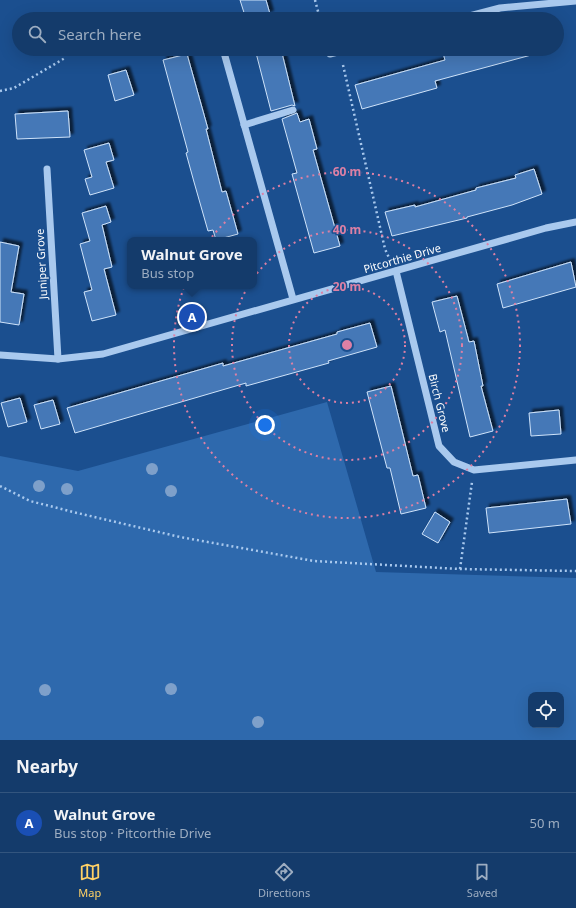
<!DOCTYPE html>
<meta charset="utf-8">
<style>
body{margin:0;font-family:"Noto Sans",sans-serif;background:#214673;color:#f1f3f6}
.controls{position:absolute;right:12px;bottom:12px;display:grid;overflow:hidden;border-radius:8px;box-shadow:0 4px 16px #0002}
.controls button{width:36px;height:36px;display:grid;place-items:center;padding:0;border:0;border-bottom:1px solid #33557e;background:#143b6b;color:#f1f3f6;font:20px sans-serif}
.you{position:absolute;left:265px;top:425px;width:14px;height:14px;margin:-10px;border:3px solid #fff;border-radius:50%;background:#1a73e8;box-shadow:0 0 0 6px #1a73e833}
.badge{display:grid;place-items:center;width:26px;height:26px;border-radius:50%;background:#ffd166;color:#fff;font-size:13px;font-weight:700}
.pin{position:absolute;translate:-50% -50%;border:2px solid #fff;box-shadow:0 1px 4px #0006}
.popup{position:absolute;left:127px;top:237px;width:130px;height:52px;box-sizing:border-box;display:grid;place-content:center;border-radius:8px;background:#143b6b;filter:drop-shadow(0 1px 3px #0005);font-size:13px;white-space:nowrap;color:#9dadc1}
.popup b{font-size:15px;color:#f1f3f6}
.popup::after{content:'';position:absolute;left:50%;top:100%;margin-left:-8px;border:8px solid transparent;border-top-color:#143b6b}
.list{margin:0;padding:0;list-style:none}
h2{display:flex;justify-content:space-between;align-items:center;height:52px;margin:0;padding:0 16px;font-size:17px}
h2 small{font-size:13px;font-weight:400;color:#9dadc1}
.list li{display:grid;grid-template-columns:26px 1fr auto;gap:12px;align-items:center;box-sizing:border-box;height:60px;padding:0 16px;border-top:1px solid #33557e}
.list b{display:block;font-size:15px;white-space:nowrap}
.list p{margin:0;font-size:13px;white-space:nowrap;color:#9dadc1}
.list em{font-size:13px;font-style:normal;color:#9dadc1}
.icon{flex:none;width:22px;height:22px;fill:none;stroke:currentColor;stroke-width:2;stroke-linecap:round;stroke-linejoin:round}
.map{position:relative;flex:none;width:576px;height:740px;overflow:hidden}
.search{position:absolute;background:#143b6b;box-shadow:0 4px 16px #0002;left:12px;right:12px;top:12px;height:44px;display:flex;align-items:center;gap:10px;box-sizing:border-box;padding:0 14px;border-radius:22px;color:#9dadc1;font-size:15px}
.sheet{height:112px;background:#143b6b}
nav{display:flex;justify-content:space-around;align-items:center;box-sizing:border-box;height:56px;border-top:1px solid #33557e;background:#143b6b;font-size:11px;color:#9dadc1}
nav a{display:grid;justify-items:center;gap:2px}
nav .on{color:#ffd166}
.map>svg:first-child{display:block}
.green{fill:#2e69ad;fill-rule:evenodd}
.building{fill:#4478b7;stroke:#cfe3fa;filter:url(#shadow)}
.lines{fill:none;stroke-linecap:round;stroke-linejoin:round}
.path{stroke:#a9c9ee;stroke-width:2.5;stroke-dasharray:2 3;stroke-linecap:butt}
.minor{stroke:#a9c9ee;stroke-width:7}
.tree{fill:#7ea0ca}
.ring{fill:none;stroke:#dd80a5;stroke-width:2;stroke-dasharray:2 4}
.labels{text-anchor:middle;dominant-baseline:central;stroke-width:3;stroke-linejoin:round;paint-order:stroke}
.street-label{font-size:11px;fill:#fff;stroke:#1b4f8f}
.centre{fill:#dd80a5;stroke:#1b4f8f;stroke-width:2}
.ring-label{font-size:12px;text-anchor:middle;font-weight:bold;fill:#dd80a5;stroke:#1b4f8f;stroke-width:3;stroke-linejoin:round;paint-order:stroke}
</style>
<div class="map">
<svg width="576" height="740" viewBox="0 0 576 740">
<defs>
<filter id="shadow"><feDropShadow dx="3.5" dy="-3.5" stdDeviation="1" flood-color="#0009"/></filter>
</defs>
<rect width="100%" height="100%" fill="#1b4f8f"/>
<path class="green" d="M327,402l49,170 200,6v162h-576v-284l78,15zM531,695h30v30h-30z"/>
<g class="building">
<polygon points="240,0 266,0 270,14 254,19 246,19"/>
<polygon points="255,49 281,49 295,106 292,105 271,111"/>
<polygon points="457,49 534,49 535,54 435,81 437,88 362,109 355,85 445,60 443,53"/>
<polygon points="187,54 208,129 206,129 222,192 226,191 238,234 216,240 213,230 208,231 194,182 186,153 188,152 163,60"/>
<polygon points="126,70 134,95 115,101 108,75"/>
<polygon points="68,111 70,137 17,139 15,114"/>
<polygon points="297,113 300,122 309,119 317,149 313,150 340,246 314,253 292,174 297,173 282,119"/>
<polygon points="109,143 114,160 106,162 114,188 90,195 85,179 92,177 84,150"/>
<polygon points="534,169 542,194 512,205 467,217 467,218 392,236 385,212 415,205 415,207 476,190 476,188 516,178 515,175"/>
<polygon points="106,206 111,222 102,225 112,267 104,269 116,315 92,321 84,292 92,290 80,244 90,241 82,213"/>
<polygon points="0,242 19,246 11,292 24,294 19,325 0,322"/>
<polygon points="571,262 576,287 503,308 497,284"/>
<polygon points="457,296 469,342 474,341 483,386 481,386 493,431 470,437 445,330 440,332 432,302"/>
<polygon points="370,323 377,347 328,361 329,363 246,386 246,383 75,433 67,408 223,363 223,366 337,334 337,332"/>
<polygon points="391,386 413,476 418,475 426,508 401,514 390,468 387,468 367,392"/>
<polygon points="20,398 27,422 8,427 1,403"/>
<polygon points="53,400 60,424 41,429 34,405"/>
<polygon points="559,410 561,434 531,436 529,413"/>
<polygon points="567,499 571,524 489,533 486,508"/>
<polygon points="435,512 450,522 438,543 422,534"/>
</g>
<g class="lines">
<g class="path">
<polyline points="315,0 320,19"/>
<polyline points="343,65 385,249 390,260"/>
<polyline points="0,91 14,88 65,58"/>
<polyline points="0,486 30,501 73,512 180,537 314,561 460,569 576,571"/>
<polyline points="460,569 472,482"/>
</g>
<g class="minor">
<polyline points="458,19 500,8 576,1"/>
<polyline points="223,49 293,299"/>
<polyline points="76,52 88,49"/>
<polyline points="330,54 349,49"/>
<polyline points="244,125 293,110"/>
<polyline points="47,169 58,359"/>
<polyline points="396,271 439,446 454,462 474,470 576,460"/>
<polyline points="0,355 58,359 103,354 546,228 576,222"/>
</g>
</g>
<g class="tree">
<circle cx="152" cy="469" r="6"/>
<circle cx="39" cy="486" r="6"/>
<circle cx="67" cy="489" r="6"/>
<circle cx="171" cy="491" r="6"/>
<circle cx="171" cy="689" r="6"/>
<circle cx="45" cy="690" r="6"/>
<circle cx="258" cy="722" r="6"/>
</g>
<g class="ring">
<circle cx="347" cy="345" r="58"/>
<circle cx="347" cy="345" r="115"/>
<circle cx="347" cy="345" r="173"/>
</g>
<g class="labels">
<g class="street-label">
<text transform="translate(402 258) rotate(-16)">Pitcorthie Drive</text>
<text transform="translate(41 264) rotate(-93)">Juniper Grove</text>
<text transform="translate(440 403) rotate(76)">Birch Grove</text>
</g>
</g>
<circle cx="347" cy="345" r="6" class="centre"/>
<g class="ring-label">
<text x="347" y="176">60 m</text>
<text x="347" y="234">40 m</text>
<text x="347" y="291">20 m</text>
</g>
</svg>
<div class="controls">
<button><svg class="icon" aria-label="locate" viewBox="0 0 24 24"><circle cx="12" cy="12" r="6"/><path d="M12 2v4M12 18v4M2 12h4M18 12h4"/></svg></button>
</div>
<div class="you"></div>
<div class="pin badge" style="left:192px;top:317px;background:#1a4fb4">A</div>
<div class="popup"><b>Walnut Grove</b>Bus stop</div>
<div class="search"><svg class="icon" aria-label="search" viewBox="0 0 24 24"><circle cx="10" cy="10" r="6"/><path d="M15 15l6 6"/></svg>Search here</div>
</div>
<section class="sheet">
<h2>Nearby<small></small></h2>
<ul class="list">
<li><span class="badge" style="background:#1a4fb4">A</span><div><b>Walnut Grove</b><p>Bus stop · Pitcorthie Drive</p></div><em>50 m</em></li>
</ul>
</section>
<nav>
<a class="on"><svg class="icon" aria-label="map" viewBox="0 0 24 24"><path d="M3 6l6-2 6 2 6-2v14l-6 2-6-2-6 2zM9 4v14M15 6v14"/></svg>Map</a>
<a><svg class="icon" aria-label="directions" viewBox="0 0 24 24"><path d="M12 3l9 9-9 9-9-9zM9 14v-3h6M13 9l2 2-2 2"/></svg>Directions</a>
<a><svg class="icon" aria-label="saved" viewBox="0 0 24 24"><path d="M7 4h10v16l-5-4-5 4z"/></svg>Saved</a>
</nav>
